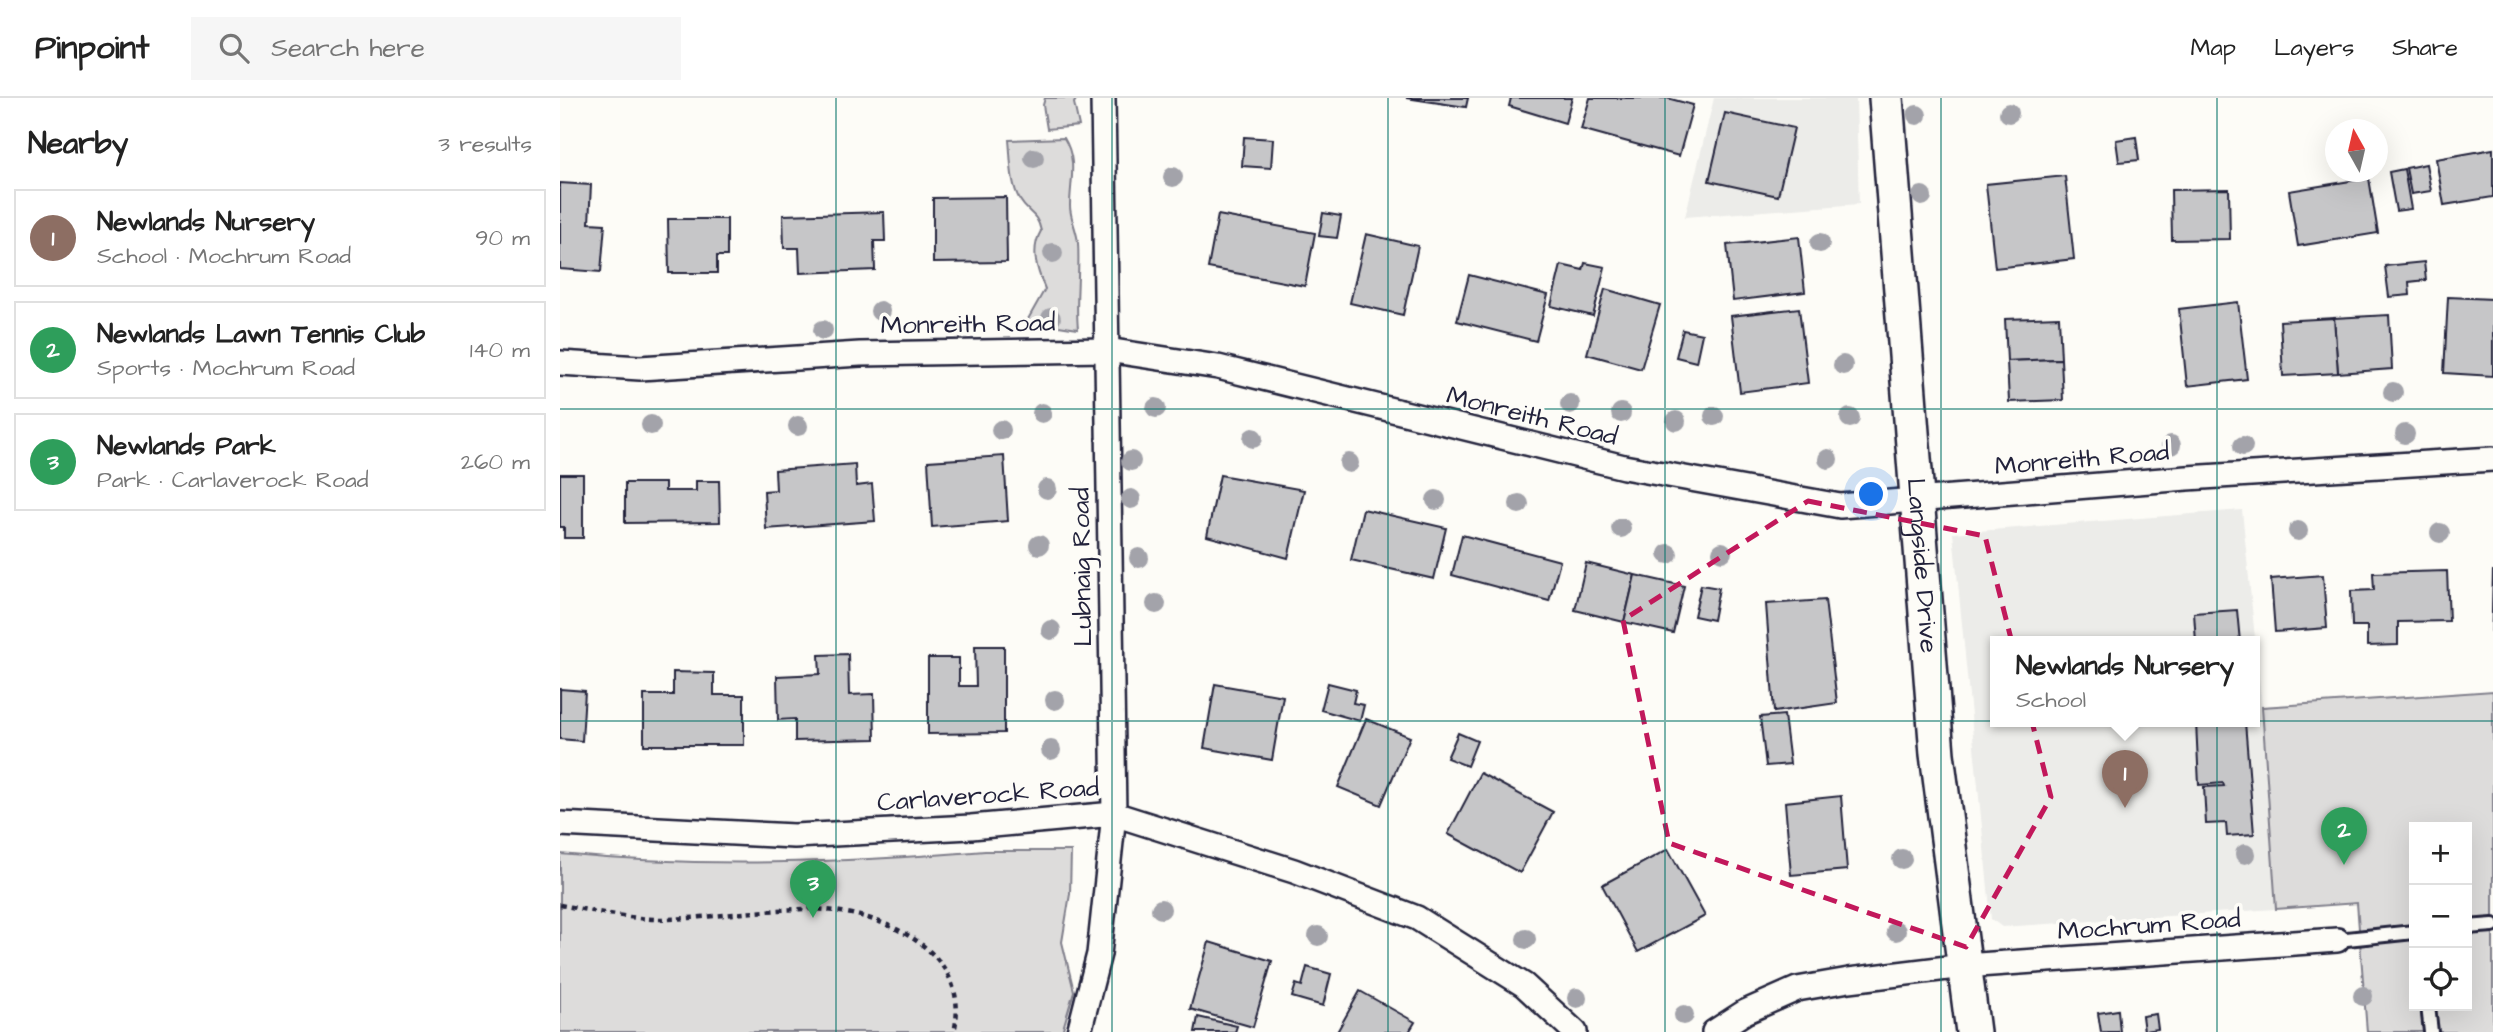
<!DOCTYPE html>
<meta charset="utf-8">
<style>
body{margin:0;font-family:"Architects Daughter",sans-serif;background:#f6f6f6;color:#222}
.controls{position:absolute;right:21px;bottom:21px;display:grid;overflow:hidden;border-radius:0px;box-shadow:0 7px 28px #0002}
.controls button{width:63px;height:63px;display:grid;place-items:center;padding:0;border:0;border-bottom:2px solid #e0e0e0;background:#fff;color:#222;font:35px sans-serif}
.compass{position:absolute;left:1765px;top:21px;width:63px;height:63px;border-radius:50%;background:#fff;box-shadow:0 7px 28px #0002;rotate:352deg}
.you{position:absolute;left:1312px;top:397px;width:24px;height:24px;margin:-18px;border:5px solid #fff;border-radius:50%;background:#1a73e8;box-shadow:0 0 0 10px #1a73e833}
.badge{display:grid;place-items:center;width:46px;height:46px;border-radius:50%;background:#d93025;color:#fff;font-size:23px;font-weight:700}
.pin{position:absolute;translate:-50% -58px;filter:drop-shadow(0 2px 4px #0008)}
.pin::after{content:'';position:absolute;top:37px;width:24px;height:21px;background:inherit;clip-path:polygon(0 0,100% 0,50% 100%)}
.popup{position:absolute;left:1430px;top:538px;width:270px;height:91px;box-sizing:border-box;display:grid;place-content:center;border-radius:0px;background:#fff;filter:drop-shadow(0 2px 5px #0005);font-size:23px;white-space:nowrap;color:#767676}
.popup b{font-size:26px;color:#222}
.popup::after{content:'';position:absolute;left:50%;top:100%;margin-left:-14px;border:14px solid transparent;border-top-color:#fff}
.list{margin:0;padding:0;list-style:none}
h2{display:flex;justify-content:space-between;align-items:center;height:91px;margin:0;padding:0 28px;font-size:30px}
h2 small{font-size:23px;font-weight:400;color:#767676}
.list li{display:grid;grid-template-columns:46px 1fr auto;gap:21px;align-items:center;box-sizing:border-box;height:98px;margin:0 14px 14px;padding:0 14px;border:2px solid #e0e0e0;border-radius:0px}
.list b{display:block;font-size:26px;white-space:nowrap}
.list p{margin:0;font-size:23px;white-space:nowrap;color:#767676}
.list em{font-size:23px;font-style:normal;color:#767676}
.icon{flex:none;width:38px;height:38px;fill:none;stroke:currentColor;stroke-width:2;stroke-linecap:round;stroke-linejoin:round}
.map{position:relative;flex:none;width:1933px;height:934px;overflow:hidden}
header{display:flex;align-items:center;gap:42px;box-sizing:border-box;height:98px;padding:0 35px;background:#fff;border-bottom:2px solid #e0e0e0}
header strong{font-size:33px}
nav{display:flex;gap:38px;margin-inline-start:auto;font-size:24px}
.search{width:490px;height:63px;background:#f6f6f6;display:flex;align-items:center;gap:18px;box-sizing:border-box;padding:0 24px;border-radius:0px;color:#767676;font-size:26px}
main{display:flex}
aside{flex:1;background:#fff}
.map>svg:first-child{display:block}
.built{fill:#ecece9;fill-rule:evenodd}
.green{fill:#dddcdb;stroke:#807f8b;stroke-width:2;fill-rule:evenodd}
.building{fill:#c6c6c8;stroke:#22223b;stroke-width:2}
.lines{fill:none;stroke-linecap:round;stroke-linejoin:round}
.lane-casing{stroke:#22223b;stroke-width:18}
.street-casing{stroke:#22223b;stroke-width:28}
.secondary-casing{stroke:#22223b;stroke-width:38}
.path{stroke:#22223b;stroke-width:4.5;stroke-dasharray:5 5;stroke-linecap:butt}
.lane{stroke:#fdfcf7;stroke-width:12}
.street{stroke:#fdfcf7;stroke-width:23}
.secondary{stroke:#fdfcf7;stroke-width:33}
.tree{fill:#a3a3aa}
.marked{fill:none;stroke:#c2185b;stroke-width:5;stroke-dasharray:14 9;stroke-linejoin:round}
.grid{fill:none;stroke:#0f766e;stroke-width:2;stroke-opacity:0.55}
.labels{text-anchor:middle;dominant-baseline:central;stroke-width:7;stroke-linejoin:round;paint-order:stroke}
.street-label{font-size:26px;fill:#22223b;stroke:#fdfcf7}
</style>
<header>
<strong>Pinpoint</strong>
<div class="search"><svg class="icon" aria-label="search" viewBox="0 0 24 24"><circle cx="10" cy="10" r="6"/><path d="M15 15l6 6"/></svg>Search here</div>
<nav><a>Map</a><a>Layers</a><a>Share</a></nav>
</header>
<main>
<aside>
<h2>Nearby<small>3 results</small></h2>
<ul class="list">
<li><span class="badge" style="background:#8d6e63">1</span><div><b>Newlands Nursery</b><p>School · Mochrum Road</p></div><em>90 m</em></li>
<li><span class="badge" style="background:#2e9e5b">2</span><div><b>Newlands Lawn Tennis Club</b><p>Sports · Mochrum Road</p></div><em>140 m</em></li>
<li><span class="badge" style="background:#2e9e5b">3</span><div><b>Newlands Park</b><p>Park · Carlaverock Road</p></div><em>260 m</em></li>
</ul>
</aside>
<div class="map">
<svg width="1933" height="934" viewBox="0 0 1933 934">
<rect width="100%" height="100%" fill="#fdfcf7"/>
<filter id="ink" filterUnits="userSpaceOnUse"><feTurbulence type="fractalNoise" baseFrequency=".0143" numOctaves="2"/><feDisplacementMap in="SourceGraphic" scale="14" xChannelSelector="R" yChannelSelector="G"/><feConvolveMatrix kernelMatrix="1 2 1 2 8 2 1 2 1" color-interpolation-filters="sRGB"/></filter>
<g filter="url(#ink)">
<g class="built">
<polygon points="1154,0 1296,0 1299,106 1125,119"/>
<path d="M1682,412l20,197 14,202 -274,18 -11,-8 -38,-386zM1436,544h258v80h-258z"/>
</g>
<g class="green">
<polygon points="485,0 517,0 514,5 519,28 487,31 483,7"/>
<path d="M504,40c14,23 6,43 6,68 0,12 7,24 8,37 2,29 -3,57 0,86l-51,-8 18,-32c-8,-19 -15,-39 -4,-58 -4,-19 -13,-17 -21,-31 -10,-16 -9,-42 -11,-60z"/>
<path d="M1933,593v341h-126l-10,-129 -81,6 -14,-202zM1854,729h53v179h-53z"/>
<path d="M425,753h86l-1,43 -8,48 12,49 -12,41h-502v-178c141,14 284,9 425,-3z"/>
</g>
<g class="building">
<polygon points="846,0 908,0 906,9"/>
<polygon points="951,0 1012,0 1005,25 949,8"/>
<polygon points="1030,0 1107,0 1133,7 1119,58 1021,31"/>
<polygon points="1165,15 1234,30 1218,98 1149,83"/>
<polygon points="684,39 713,41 711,70 682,68"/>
<polygon points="1576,39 1579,62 1559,64 1556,42"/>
<polygon points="1933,51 1933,99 1884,107 1876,61"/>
<polygon points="1866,66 1871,93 1851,96 1846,70"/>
<polygon points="1844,71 1851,111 1836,113 1829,74"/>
<polygon points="1505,78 1514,161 1435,170 1426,86"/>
<polygon points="1809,80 1818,135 1738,148 1729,93"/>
<polygon points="0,85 31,87 29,125 45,126 41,174 0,171"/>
<polygon points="1669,91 1670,141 1612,142 1611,92"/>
<polygon points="446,99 447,164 373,165 373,100"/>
<polygon points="324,114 325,143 314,143 315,172 240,175 239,150 224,150 223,117"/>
<polygon points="763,115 781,118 777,140 759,138"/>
<polygon points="658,117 755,135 745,188 648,170"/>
<polygon points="108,121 167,121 167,158 157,158 157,175 109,175"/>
<polygon points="806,136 858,148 843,217 790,205"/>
<polygon points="1239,139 1245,194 1173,203 1167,147"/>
<polygon points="1864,164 1866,182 1849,184 1850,197 1829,199 1825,168"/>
<polygon points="1025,165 1045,169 1033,218 991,208 1001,167 1023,172"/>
<polygon points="909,177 988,197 976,243 897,223"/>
<polygon points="1045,191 1100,207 1081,271 1027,256"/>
<polygon points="1888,199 1933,201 1933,278 1884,275"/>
<polygon points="1678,204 1687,281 1627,288 1619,211"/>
<polygon points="1239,210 1248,285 1180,294 1171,218"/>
<polygon points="1829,217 1832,271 1778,275 1774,220"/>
<polygon points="1499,219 1501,261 1447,263 1445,221"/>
<polygon points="1774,220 1778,275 1723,278 1720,223"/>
<polygon points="1123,232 1142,236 1136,264 1116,259"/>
<polygon points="1501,261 1503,302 1449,304 1447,263"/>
<polygon points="444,358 448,423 372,429 368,363"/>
<polygon points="295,366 296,388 312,386 315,423 206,431 204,393 216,392 215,372"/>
<polygon points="0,376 23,376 23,440 4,440 4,429 0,429"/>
<polygon points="660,377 744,392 728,460 647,438"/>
<polygon points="136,383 159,383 160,424 65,425 65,385 105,385 105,393 136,393"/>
<polygon points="803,411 886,430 874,481 791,462"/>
<polygon points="902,437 1000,463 989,503 892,477"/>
<polygon points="1026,465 1075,477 1064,524 1015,512"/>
<polygon points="1933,472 1933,554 1931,553"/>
<polygon points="1887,473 1889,523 1838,524 1838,547 1807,548 1807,528 1792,528 1791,493 1814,492 1813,475"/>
<polygon points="1075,477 1124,488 1113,535 1064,524"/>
<polygon points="1763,477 1767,530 1715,534 1711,481"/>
<polygon points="1141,487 1159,490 1153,522 1134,518"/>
<polygon points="1265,502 1277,605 1214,614 1206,506"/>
<polygon points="1677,512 1680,544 1636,544 1634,515"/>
<polygon points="415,548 444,548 444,635 368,636 368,560 399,560 399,588 416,588"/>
<polygon points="288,556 289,597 314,596 315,641 235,643 235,621 218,622 217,578 260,576 259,557"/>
<polygon points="113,574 154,575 154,597 184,597 184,647 84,647 84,597 113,597"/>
<polygon points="768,585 796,592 793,605 804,607 800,623 761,612"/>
<polygon points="655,586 723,598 712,662 644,650"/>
<polygon points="0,591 25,593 22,643 0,641"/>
<polygon points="1224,617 1230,666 1206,668 1200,619"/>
<polygon points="806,621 850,639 821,707 778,689"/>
<polygon points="1636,624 1685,624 1694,736 1667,738 1666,725 1646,726 1644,689 1664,688 1663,685 1639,687"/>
<polygon points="898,635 917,643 907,668 887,660"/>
<polygon points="920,675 993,714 960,775 888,736"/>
<polygon points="1281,698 1287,772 1231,777 1225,704"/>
<polygon points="1108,751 1145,818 1078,854 1042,787"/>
<polygon points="649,844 712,863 693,929 630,911"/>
<polygon points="747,869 771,876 763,908 732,899 736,886 742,888"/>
<polygon points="800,893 855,924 849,934 777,934"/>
<polygon points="1558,912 1560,934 1541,934 1538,915"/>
<polygon points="1596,916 1598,931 1584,933 1582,918"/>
<polygon points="638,919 677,928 675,934 635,934"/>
</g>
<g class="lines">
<defs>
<g id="lane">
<polyline points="1907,829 1933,827"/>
<polyline points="1777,842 1854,834"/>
<polyline points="1868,908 1871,934"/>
</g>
<g id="street">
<polyline points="0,265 80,270 300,256 547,252 658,269 1064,369 1280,408 1627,380 1933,361"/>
<polyline points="0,726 234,738 411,729 554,716 734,773 857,820 964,887 1015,934"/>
<polyline points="519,934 539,856 554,716 543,0"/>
<polyline points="1154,934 1185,914 1237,891 1289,882 1404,868 1777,842"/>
</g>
<g id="secondary">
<path id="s1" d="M1326,0l51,656 36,278"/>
</g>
</defs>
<use href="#lane" class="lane-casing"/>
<use href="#street" class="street-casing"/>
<use href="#secondary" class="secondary-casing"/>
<path class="path" d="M0,807c34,6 72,15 106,14 48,-1 96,-10 144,-10 68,1 164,40 144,123"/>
<use href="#lane" class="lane"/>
<use href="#street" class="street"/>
<use href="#secondary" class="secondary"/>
</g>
<g class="tree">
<circle cx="1449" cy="15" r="10"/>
<circle cx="1357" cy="17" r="10"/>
<circle cx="474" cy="60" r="10"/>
<circle cx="613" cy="79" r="10"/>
<circle cx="1362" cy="98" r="10"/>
<circle cx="1260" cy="145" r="10"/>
<circle cx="493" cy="155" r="10"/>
<circle cx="320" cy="213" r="10"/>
<circle cx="491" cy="220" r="10"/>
<circle cx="263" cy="232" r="10"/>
<circle cx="1283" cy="267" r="10"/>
<circle cx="1833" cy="294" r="10"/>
<circle cx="1010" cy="306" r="10"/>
<circle cx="596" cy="310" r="10"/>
<circle cx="482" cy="315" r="10"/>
<circle cx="1061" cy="315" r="10"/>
<circle cx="1154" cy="318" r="10"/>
<circle cx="1290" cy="320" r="10"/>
<circle cx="1116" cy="323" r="10"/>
<circle cx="91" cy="327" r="10"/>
<circle cx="238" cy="328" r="10"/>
<circle cx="441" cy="332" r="10"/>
<circle cx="1845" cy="336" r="10"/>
<circle cx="693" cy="340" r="10"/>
<circle cx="1611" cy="347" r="10"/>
<circle cx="1683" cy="348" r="10"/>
<circle cx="1268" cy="361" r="10"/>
<circle cx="571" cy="363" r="10"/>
<circle cx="789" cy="365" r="10"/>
<circle cx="487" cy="391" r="10"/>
<circle cx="571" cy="401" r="10"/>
<circle cx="876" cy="402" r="10"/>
<circle cx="959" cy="406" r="10"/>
<circle cx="1061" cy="430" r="10"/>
<circle cx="1738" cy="433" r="10"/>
<circle cx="1880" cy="435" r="10"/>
<circle cx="479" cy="447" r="10"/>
<circle cx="1162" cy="454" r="10"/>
<circle cx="1108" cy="456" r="10"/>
<circle cx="579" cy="460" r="10"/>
<circle cx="596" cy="506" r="10"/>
<circle cx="491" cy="532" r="10"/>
<circle cx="495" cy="602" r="10"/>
<circle cx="491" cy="652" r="10"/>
<circle cx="1685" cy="756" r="10"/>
<circle cx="1342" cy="761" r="10"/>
<circle cx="601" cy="811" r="10"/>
<circle cx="1336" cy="833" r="10"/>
<circle cx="758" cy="838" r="10"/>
<circle cx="966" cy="841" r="10"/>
<circle cx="1803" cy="898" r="10"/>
<circle cx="1017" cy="900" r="10"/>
<circle cx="1124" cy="917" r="10"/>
</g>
</g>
<path class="marked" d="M1248,403l177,35 66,261 -85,150 -297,-104 -46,-223z"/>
<path class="grid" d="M276,0v934M552,0v934M828,0v934M1105,0v934M1381,0v934M1657,0v934M0,311h1933M0,623h1933"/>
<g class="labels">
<g class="street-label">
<text transform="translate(408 226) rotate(-1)">Monreith Road</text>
<text transform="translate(972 318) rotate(14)">Monreith Road</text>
<text transform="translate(1522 361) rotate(-5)">Monreith Road</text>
<text stroke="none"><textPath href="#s1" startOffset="469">Langside Drive</textPath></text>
<text transform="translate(522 469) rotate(-91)">Lubnaig Road</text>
<text transform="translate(428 697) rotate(-4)">Carlaverock Road</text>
<text transform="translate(1589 827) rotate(-4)">Mochrum Road</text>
</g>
</g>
</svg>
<div class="controls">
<button>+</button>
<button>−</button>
<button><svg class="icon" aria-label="locate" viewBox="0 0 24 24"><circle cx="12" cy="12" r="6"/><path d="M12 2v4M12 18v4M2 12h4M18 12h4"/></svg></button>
</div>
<svg class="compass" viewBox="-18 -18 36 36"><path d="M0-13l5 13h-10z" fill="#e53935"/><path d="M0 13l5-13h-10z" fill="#767676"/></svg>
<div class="you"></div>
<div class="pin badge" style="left:1565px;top:710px;background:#8d6e63">1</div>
<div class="popup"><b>Newlands Nursery</b>School</div>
<div class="pin badge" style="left:1784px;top:767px;background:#2e9e5b">2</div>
<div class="pin badge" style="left:253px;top:820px;background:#2e9e5b">3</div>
</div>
</main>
